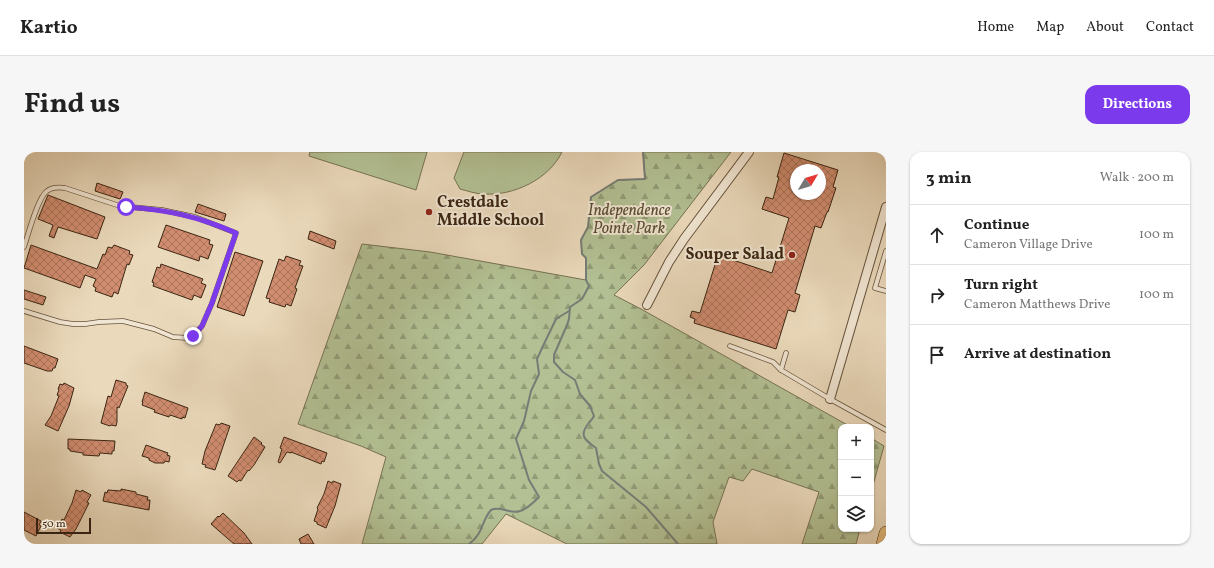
<!DOCTYPE html>
<meta charset="utf-8">
<style>
body{margin:0;font-family:Vollkorn,serif;background:#f6f6f6;color:#222}
.controls{position:absolute;right:12px;bottom:12px;display:grid;overflow:hidden;border-radius:8px;box-shadow:0 1px 3px #0004}
.controls button{width:36px;height:36px;display:grid;place-items:center;padding:0;border:0;border-bottom:1px solid #e0e0e0;background:#fff;color:#222;font:20px sans-serif}
.compass{position:absolute;left:766px;top:12px;width:36px;height:36px;border-radius:50%;background:#fff;box-shadow:0 1px 3px #0004;rotate:52deg}
.scale{position:absolute;left:12px;bottom:10px;width:55px;box-sizing:border-box;padding-left:4px;border:2px solid #3b2512;border-top:0;font-size:11px;line-height:14px;white-space:nowrap;color:#3b2512;-webkit-text-stroke:3px #f1e6d3;paint-order:stroke}
.stop{position:absolute;width:12px;height:12px;margin:-9px;border:3px solid #7c3aed;border-radius:50%;background:#fff}
.stop.end{background:#7c3aed;border-color:#fff;box-shadow:0 1px 4px #0008}
.list{margin:0;padding:0;list-style:none}
h2{display:flex;justify-content:space-between;align-items:center;height:52px;margin:0;padding:0 16px;font-size:17px}
h2 small{font-size:13px;font-weight:400;color:#767676}
.list li{display:grid;grid-template-columns:26px 1fr auto;gap:12px;align-items:center;box-sizing:border-box;height:60px;padding:0 16px;border-top:1px solid #e0e0e0}
.list b{display:block;font-size:15px;white-space:nowrap}
.list p{margin:0;font-size:13px;white-space:nowrap;color:#767676}
.list em{font-size:13px;font-style:normal;color:#767676}
.icon{flex:none;width:22px;height:22px;fill:none;stroke:currentColor;stroke-width:2;stroke-linecap:round;stroke-linejoin:round}
.map{position:relative;flex:none;width:862px;height:392px;overflow:hidden;border-radius:12px}
header{display:flex;align-items:center;gap:24px;box-sizing:border-box;height:56px;padding:0 20px;background:#fff;border-bottom:1px solid #e0e0e0}
header strong{font-size:19px}
nav{display:flex;gap:22px;margin-inline-start:auto;font-size:14px}
.intro{display:flex;align-items:center;justify-content:space-between;box-sizing:border-box;height:96px;padding:0 24px}
h1{margin:0;font-size:28px}
.button{padding:10px 18px;border-radius:12px;background:#7c3aed;color:#fff;font-size:14px;font-weight:700}
main{display:flex;gap:24px;padding:0 24px}
aside{flex:1;background:#fff;border-radius:12px;box-shadow:0 1px 3px #0004}
.map>svg:first-child{display:block}
.forest{fill:url(#forest-firs);stroke:#767252}
.pitch{fill:#b2c093;stroke:#767252}
.lines{fill:none;stroke-linecap:round;stroke-linejoin:round}
.stream{stroke:#767d77;stroke-width:2}
.building{fill:url(#building-cross-hatch);stroke:#3b2512;fill-rule:evenodd}
.service-casing{stroke:#67523c;stroke-width:5.5}
.minor-casing{stroke:#67523c;stroke-width:10}
.trunk-casing{stroke:#3b2512;stroke-width:14}
.service{stroke:#f1e6d3;stroke-width:4}
.minor{stroke:#f1e6d3;stroke-width:8}
.trunk{stroke:#e5bc7e;stroke-width:13}
.route{stroke:#7c3aed;stroke-width:5}
.poi-dot{fill:#8f2418;stroke:#f1e6d3;stroke-width:1.5}
.labels{text-anchor:middle;dominant-baseline:central;stroke-width:4;stroke-linejoin:round;paint-order:stroke}
.poi-label{font-size:16px;font-weight:bold;fill:#3b2512;stroke:#f1e6d3;text-anchor:start}
.park-label{font-size:16px;font-style:italic;fill:#594c32;stroke:#f1e6d3}
</style>
<header>
<strong>Kartio</strong>
<nav><a>Home</a><a>Map</a><a>About</a><a>Contact</a></nav>
</header>
<div class="intro"><h1>Find us</h1><a class="button">Directions</a></div>
<main>
<div class="map">
<svg width="862" height="392" viewBox="0 0 862 392">
<defs>
<pattern id="forest-firs" width="22" height="20" patternUnits="userSpaceOnUse"><rect width="22" height="20" fill="#b2c093"/><path d="M5 1l3.5 6h-7zM16 11l3.5 6h-7z" fill="#929c77"/></pattern>
<pattern id="building-cross-hatch" width="8" height="8" patternUnits="userSpaceOnUse"><rect width="8" height="8" fill="#d18d70"/><path d="M0 0l8 8M0 8l8-8" fill="none" stroke="#ab735b"/></pattern>
</defs>
<rect width="100%" height="100%" fill="#ead9bb"/>
<filter id="stains"><feTurbulence type="fractalNoise" baseFrequency=".005" numOctaves="4"/><feColorMatrix values="0 0 0 0 .2 0 0 0 0 .09 0 0 0 0 .02 0 0 0 .5 -.17"/></filter>
<radialGradient id="worn" r=".72"><stop offset=".6" stop-color="#630" stop-opacity="0"/><stop offset="1" stop-color="#630" stop-opacity=".3"/></radialGradient>
<g class="forest">
<polygon points="619,0 707,0 620,113 590,143 617,157 827,275 817,275 817,377 836,377 832,392 778,392 795,340 728,317 719,329 705,325 689,370 693,392 543,392 482,362 458,392 338,392 362,305 337,294 274,272 338,92 406,100 562,128 562,106 558,102 557,88 564,75 567,45 594,28 621,27"/>
<polygon points="847,286 860,294 847,340"/>
</g>
<g class="pitch">
<polygon points="286,0 403,0 392,38 285,4"/>
<path d="M440,0h98c-13,27 -48,44 -78,42 -8,0 -16,-3 -24,-5l-6,-11z"/>
</g>
<g class="lines">
<g class="stream">
<path d="M619,0l2,27 -27,1 -27,17 -3,30 -7,13 1,14 4,4v22l3,6 -7,13 -12,8 -1,12 -2,6 -13,30v7l9,10 12,8 5,14 10,12 4,10c-2,4 -4,5 -6,8 -10,13 -1,17 8,24l3,16 3,7 44,36 32,37"/>
<path d="M445,392c15,-11 12,-23 22,-34 10,-5 19,5 29,1 5,-1 15,-10 19,-14l-10,-17 -13,-41 8,-18 7,-30 8,-17 -2,-15 6,-13 13,-27 13,-8"/>
</g>
</g>
<g class="building">
<path d="M760,1l54,17 -5,17 3,1 -8,24h-1l-6,16 -6,-2 -20,67 5,2 -5,17 -7,-2 -12,39 -82,-26 1,-4 -5,-2 2,-6 8,2 18,-58 54,18 17,-55 -27,-9 4,-12 7,2 6,-22h-2zM772,18h24v24h-24z"/>
<polygon points="73,31 99,40 96,47 71,39"/>
<polygon points="24,43 81,65 73,87 34,75 30,86 25,84 29,73 14,67"/>
<polygon points="174,52 202,62 200,69 171,60"/>
<polygon points="142,73 186,88 185,92 189,93 184,107 176,104 175,109 134,95"/>
<polygon points="286,79 312,89 310,97 284,87"/>
<polygon points="7,93 73,117 79,102 81,103 84,95 88,96 90,93 106,99 105,102 109,103 105,113 103,112 94,142 90,140 88,145 71,139 72,136 69,134 72,127 61,123 56,136 0,116"/>
<polygon points="211,100 239,109 220,164 193,155"/>
<polygon points="262,104 277,109 275,113 279,114 271,136 273,137 267,154 262,152 261,155 245,150 246,147 242,146 255,107 260,109"/>
<polygon points="137,112 179,127 177,131 182,133 177,146 170,143 168,148 129,134 130,131 128,130 133,115 136,116"/>
<polygon points="0,138 22,145 19,153 0,147"/>
<polygon points="0,194 34,207 31,216 29,216 28,219 23,219 0,211"/>
<polygon points="92,228 102,231 102,233 104,234 95,256 93,255 93,270 92,274 87,273 86,274 77,271 84,244 87,245"/>
<polygon points="40,231 50,236 45,254 34,279 21,273 27,264 35,244 33,243 35,238 34,237 36,232 39,233"/>
<polygon points="121,240 164,256 161,266 158,265 158,267 146,263 145,265 130,260 131,258 118,253 119,250 118,250"/>
<polygon points="197,271 206,274 191,318 181,315 182,313 178,312 181,299 192,272 196,273"/>
<polygon points="230,285 238,291 237,292 241,295 230,313 225,319 224,318 217,329 215,328 213,330 204,324"/>
<polygon points="260,285 303,301 300,310 298,309 297,312 267,300 267,301 263,300 256,311 254,310 258,297 256,296"/>
<polygon points="44,287 91,289 90,299 88,299 88,302 76,301 75,304 59,303 59,301 46,299 46,297 44,297"/>
<polygon points="122,293 144,301 143,303 146,304 145,310 141,309 140,311 131,311 125,308 125,306 118,304"/>
<polygon points="304,329 308,331 309,329 317,332 311,354 302,376 293,372 293,370 290,369 294,357 293,356 300,342"/>
<polygon points="97,337 112,340 112,342 124,345 123,348 126,348 125,358 79,349 81,340 83,341 84,338 97,339"/>
<polygon points="52,338 57,340 58,338 67,343 63,350 65,351 52,377 46,385 36,380 37,378 33,376 38,367 40,368 48,351"/>
<polygon points="0,360 17,369 15,373 17,374 12,384 0,378"/>
<polygon points="199,361 220,381 228,392 210,392 187,372 194,364 195,365"/>
<polygon points="284,382 290,392 277,392 275,387"/>
</g>
<g class="lines">
<defs>
<g id="service">
<path d="M0,95c4,-12 14,-50 23,-56 5,-4 11,-4 18,-3l55,18 42,4 33,7 41,16 -24,70 -10,23 -9,10 -5,2 -15,-1 -19,-8 -31,-8 -24,1 -14,2h-12l-13,-2 -36,-11"/>
<polyline points="862,99 851,136 862,139"/>
<polyline points="706,194 749,210 757,218"/>
<polyline points="762,201 757,218 806,247 862,278"/>
</g>
<g id="minor">
<polyline points="623,153 645,110 660,87 725,0"/>
<polyline points="806,247 862,55"/>
</g>
<polyline id="trunk" points="859,392 862,381"/>
</defs>
<use href="#service" class="service-casing"/>
<use href="#minor" class="minor-casing"/>
<use href="#trunk" class="trunk-casing"/>
<use href="#service" class="service"/>
<use href="#minor" class="minor"/>
<use href="#trunk" class="trunk"/>
</g>
<g class="lines">
<path class="route" d="M102,55c42,3 71,9 110,26l-24,70 -10,23 -9,10"/>
</g>
<g class="poi-dot">
<circle cx="405" cy="60" r="4"/>
<circle cx="768" cy="103" r="4"/>
</g>
<g class="labels">
<g class="poi-label">
<text x="413" y="51">Crestdale<tspan x="413" dy="18">Middle School</tspan></text>
<text x="760" y="103" text-anchor="end">Souper Salad</text>
</g>
<g class="park-label">
<text x="605" y="59">Independence<tspan x="605" dy="18">Pointe Park</tspan></text>
</g>
</g>
<rect width="100%" height="100%" filter="url(#stains)"/>
<rect width="100%" height="100%" fill="url(#worn)"/>
</svg>
<div class="controls">
<button>+</button>
<button>−</button>
<button><svg class="icon" aria-label="layers" viewBox="0 0 24 24"><path d="M12 4l9 5-9 5-9-5zM3 14l9 5 9-5"/></svg></button>
</div>
<svg class="compass" viewBox="-18 -18 36 36"><path d="M0-13l5 13h-10z" fill="#e53935"/><path d="M0 13l5-13h-10z" fill="#767676"/></svg>
<div class="scale">50 m</div>
<div class="stop" style="left:102px;top:55px"></div>
<div class="stop end" style="left:169px;top:184px"></div>
</div>
<aside>
<h2>3 min<small>Walk · 200 m</small></h2>
<ul class="list">
<li><svg class="icon" aria-label="ahead" viewBox="0 0 24 24"><path d="M12 20V5M6 11l6-6 6 6"/></svg><div><b>Continue</b><p>Cameron Village Drive</p></div><em>100 m</em></li>
<li><svg class="icon" aria-label="right" viewBox="0 0 24 24"><path d="M7 20v-9h11M14 6l5 5-5 5"/></svg><div><b>Turn right</b><p>Cameron Matthews Drive</p></div><em>100 m</em></li>
<li><svg class="icon" aria-label="arrive" viewBox="0 0 24 24"><path d="M6 21V4h12l-3 4 3 4H6"/></svg><div><b>Arrive at destination</b></div></li>
</ul>
</aside>
</main>
